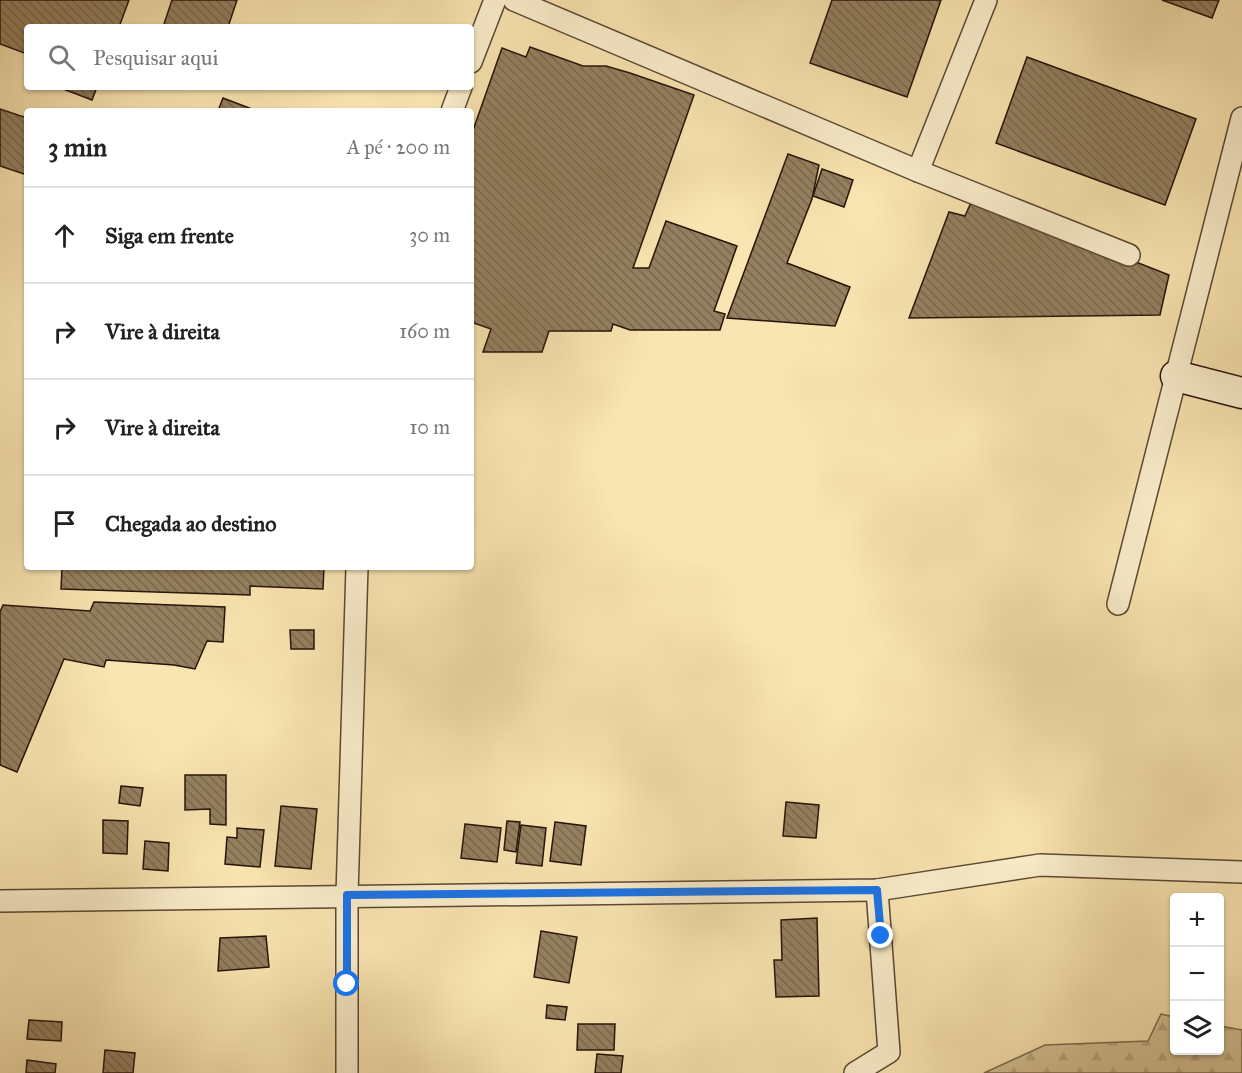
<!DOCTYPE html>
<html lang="pt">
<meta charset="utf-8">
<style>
body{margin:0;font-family:"IM FELL Great Primer",serif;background:#f6f6f6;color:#222}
.controls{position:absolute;right:18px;bottom:18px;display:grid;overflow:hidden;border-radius:6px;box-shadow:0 2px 4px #0004}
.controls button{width:54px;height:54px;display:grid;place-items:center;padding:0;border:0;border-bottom:2px solid #e0e0e0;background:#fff;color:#222;font:30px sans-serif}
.stop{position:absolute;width:18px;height:18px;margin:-14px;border:4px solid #1a73e8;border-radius:50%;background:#fff}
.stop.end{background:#1a73e8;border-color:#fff;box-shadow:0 2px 6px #0008}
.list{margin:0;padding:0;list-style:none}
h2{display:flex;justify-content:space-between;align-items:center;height:78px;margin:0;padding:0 24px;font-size:26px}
h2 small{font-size:20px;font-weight:400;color:#767676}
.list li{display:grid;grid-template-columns:39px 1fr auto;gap:18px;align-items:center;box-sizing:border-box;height:96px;padding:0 24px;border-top:2px solid #e0e0e0}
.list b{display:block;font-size:22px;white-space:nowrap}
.list em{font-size:20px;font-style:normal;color:#767676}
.icon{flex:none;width:33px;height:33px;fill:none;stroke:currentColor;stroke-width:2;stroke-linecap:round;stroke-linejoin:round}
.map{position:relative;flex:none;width:1242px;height:1073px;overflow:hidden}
.search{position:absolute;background:#fff;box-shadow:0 2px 4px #0004;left:24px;top:24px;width:450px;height:66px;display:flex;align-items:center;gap:15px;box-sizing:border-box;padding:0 21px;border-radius:6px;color:#767676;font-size:22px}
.panel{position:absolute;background:#fff;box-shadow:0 2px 4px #0004;left:24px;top:108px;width:450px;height:462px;border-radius:6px}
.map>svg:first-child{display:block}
.forest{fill:url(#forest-firs);stroke:#7e6a4e;stroke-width:1.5}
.building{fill:url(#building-back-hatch);stroke:#261309;stroke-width:1.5}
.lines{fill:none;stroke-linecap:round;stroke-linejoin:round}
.street-casing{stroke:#5b4833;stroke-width:24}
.secondary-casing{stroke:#261309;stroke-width:33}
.street{stroke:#fbeecc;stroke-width:21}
.secondary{stroke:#fbeecc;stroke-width:30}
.route{stroke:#1a73e8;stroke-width:8}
</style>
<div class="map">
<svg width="1242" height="1073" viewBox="0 0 1242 1073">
<defs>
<pattern id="forest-firs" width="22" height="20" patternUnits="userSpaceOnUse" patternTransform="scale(1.5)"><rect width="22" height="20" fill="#d5c194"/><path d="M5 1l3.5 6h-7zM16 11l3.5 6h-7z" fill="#b7a57e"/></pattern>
<pattern id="building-back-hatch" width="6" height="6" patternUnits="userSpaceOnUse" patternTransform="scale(1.5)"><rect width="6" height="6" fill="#948060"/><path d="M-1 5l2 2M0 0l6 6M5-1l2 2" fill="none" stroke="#79684d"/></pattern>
</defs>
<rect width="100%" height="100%" fill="#f9e5b1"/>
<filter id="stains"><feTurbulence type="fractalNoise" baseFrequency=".00333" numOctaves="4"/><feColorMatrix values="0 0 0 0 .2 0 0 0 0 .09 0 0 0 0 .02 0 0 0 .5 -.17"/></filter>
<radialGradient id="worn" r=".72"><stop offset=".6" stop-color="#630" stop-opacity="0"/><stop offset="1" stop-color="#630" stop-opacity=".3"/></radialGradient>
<polygon class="forest" points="1161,1014 1174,1017 1174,1050 1220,1050 1220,1026 1242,1030 1242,1073 984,1073 1045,1045 1148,1041"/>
<g class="building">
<polygon points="0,0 129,0 119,27 27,27 27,54 0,44"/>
<polygon points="172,0 237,0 228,27 163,27"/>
<polygon points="832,0 941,0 907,97 810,63"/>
<polygon points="1162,0 1219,0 1212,18"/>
<polygon points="530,47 583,66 606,66 630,73 694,95 633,268 649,268 666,221 737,246 714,311 725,314 720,330 630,330 613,324 611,331 549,331 542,352 483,352 491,329 471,322 471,136 502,48 526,57"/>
<polygon points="1027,57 1196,119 1165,205 996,143"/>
<polygon points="58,87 97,87 92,100"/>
<polygon points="223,98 257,111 218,111"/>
<polygon points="0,109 27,118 27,175 0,166"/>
<polygon points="788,154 819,165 812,199 787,263 850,287 835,326 727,318"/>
<polygon points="822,169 853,180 844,207 813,196"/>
<polygon points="973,198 1169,275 1160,315 909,318 949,212 965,216"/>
<polygon points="62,567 324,567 323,589 250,586 250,595 61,589"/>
<polygon points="94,602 225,607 223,642 207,641 195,669 174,665 106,660 104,667 64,659 17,772 0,765 0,612 3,605 90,611"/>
<polygon points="290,630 314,630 314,649 291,649"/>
<polygon points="185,775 226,775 226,825 210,824 210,809 185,810"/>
<polygon points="121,786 143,788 140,806 119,803"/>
<polygon points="786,802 819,805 816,838 783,836"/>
<polygon points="281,806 317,809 311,869 275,866"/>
<polygon points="103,820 128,821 127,854 103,853"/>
<polygon points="507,821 520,822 516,852 504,850"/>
<polygon points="555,822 586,826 581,865 550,861"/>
<polygon points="465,824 501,828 497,862 461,858"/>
<polygon points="521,825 546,828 542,866 516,863"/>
<polygon points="237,828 264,830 260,867 225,864 227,837 237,838"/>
<polygon points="145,841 169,843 168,871 143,869"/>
<polygon points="817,918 819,996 776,997 774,960 782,960 781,920"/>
<polygon points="541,931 577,937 569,983 534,977"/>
<polygon points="266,936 269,967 218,971 220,938"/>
<polygon points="547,1005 567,1007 565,1020 546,1018"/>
<polygon points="29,1020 62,1022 61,1041 27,1039"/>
<polygon points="578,1024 615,1024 614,1050 577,1050"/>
<polygon points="105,1050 135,1053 133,1073 103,1073"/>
<polygon points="597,1054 623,1056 621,1073 595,1073"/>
<polygon points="27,1060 56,1064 55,1073 26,1073"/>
</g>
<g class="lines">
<defs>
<g id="street">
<polyline points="514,0 918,171 1129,255"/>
<polyline points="471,62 495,0"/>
<polyline points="452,111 461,87"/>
<polyline points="918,171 986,0"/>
<polyline points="1118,604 1242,118"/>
<polyline points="0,901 877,890 1040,865 1242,872"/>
<polyline points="347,1073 347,895 357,567"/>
<polyline points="855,1073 889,1052 877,890"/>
</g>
<polyline id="secondary" points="1176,376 1242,393"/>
</defs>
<use href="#street" class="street-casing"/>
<use href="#secondary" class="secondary-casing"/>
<use href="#street" class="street"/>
<use href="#secondary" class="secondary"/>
</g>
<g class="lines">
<polyline class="route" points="347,984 347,895 877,890 881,936"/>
</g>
<rect width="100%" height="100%" filter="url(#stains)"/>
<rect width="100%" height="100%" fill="url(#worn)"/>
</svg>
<div class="controls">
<button>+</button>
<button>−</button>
<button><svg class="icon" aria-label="layers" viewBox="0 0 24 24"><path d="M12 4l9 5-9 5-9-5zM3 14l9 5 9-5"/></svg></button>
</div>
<div class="stop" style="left:347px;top:984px"></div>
<div class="stop end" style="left:881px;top:936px"></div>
<div class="search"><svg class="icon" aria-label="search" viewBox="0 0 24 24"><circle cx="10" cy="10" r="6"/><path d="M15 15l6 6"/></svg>Pesquisar aqui</div>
<section class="panel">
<h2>3 min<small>A pé · 200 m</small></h2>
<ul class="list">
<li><svg class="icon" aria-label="ahead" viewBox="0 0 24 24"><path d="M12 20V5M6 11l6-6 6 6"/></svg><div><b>Siga em frente</b></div><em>30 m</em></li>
<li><svg class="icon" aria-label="right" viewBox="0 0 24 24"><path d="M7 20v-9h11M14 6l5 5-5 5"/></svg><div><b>Vire à direita</b></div><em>160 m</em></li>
<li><svg class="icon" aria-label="right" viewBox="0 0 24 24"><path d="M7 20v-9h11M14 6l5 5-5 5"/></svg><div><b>Vire à direita</b></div><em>10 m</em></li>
<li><svg class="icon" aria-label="arrive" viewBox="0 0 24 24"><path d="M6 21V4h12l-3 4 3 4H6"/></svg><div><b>Chegada ao destino</b></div></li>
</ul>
</section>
</div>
